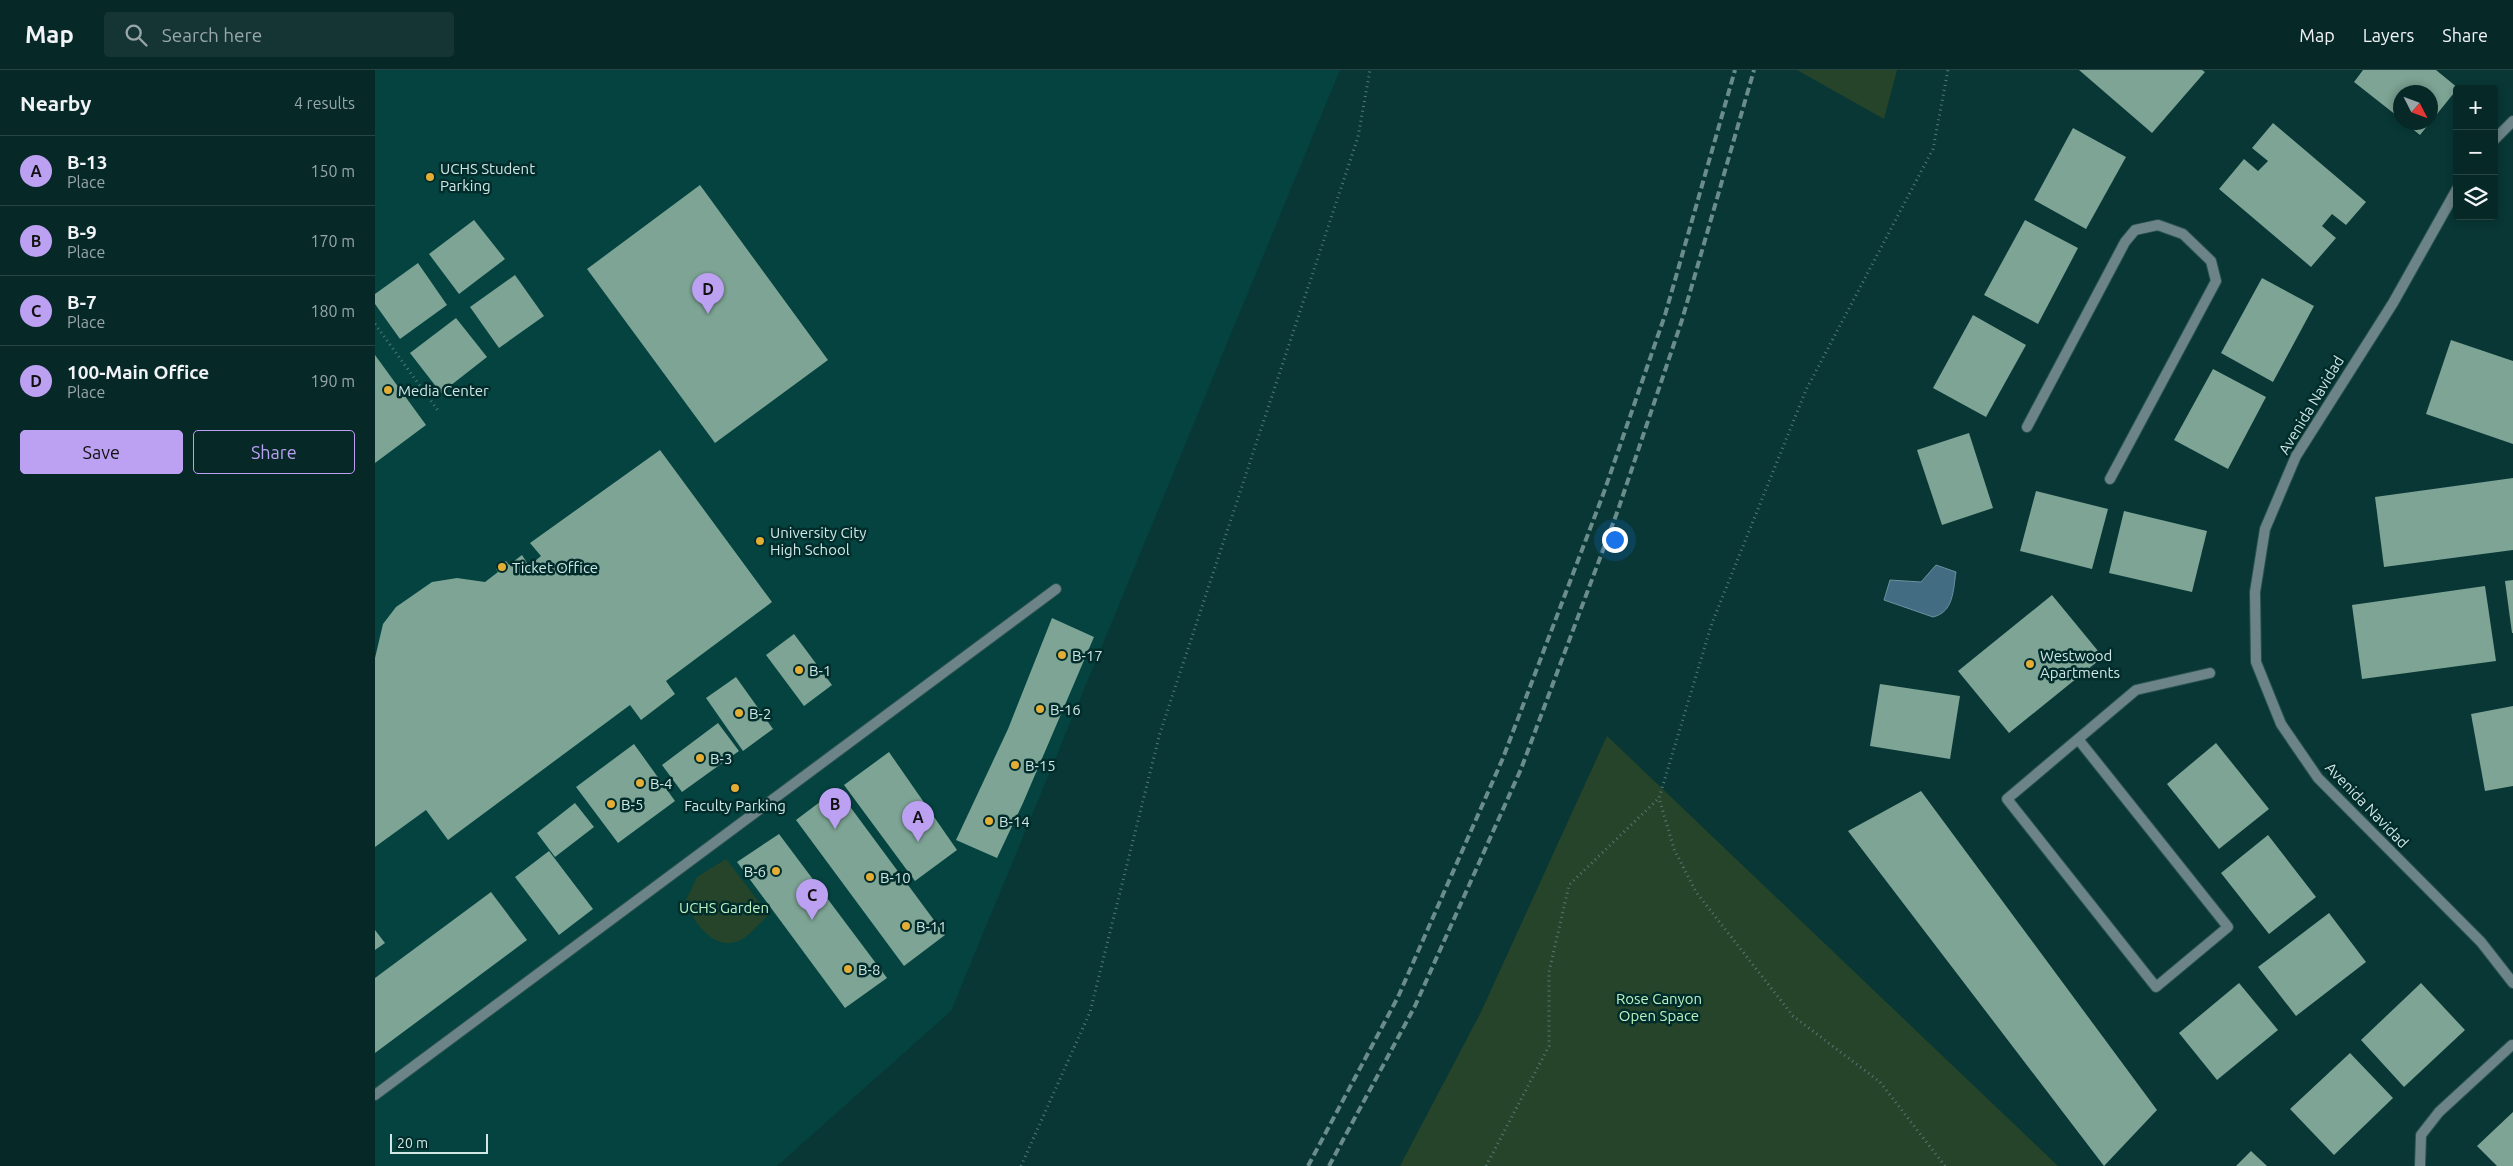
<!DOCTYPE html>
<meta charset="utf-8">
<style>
body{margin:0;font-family:Ubuntu,sans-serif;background:#143534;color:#f1f3f6}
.controls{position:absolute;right:15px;top:15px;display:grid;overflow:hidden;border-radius:5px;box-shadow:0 2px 8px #0003}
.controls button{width:45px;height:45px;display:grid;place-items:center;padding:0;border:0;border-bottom:1px solid #274545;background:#062928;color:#f1f3f6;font:25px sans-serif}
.compass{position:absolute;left:2018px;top:15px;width:45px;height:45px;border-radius:50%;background:#062928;box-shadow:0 2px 8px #0003;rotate:132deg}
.scale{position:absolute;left:15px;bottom:12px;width:98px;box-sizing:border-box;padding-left:5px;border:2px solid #d1e7e5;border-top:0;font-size:14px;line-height:18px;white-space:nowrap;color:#d1e7e5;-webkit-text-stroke:4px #002d2b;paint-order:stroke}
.you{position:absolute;left:1239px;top:469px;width:18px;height:18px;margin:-12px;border:4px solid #fff;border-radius:50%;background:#1a73e8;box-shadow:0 0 0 8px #1a73e833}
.badge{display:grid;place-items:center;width:32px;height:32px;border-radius:50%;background:#bca0f2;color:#111;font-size:16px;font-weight:700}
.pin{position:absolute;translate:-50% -41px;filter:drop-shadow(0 1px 2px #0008)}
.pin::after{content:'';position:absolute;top:26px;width:18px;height:15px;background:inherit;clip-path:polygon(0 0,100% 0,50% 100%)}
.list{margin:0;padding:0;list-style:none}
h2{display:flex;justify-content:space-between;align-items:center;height:65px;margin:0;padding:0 20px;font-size:21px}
h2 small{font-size:16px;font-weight:400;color:#98a6a8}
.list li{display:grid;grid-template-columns:32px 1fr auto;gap:15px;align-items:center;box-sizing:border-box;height:70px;padding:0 20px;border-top:1px solid #274545}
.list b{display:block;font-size:19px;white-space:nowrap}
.list p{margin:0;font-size:16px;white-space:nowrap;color:#98a6a8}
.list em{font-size:16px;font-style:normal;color:#98a6a8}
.actions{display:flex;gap:10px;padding:15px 20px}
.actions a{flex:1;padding:11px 0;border:1px solid #bca0f2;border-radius:5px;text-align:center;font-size:18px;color:#bca0f2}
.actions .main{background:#bca0f2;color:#111}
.icon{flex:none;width:28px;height:28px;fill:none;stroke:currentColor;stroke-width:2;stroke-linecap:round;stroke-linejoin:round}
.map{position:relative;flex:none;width:2138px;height:1096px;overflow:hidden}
header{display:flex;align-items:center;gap:30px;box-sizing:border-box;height:70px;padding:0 25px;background:#062928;border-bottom:1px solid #274545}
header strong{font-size:24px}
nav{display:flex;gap:28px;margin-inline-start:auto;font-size:18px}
.search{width:350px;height:45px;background:#143534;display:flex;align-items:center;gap:12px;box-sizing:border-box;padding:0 18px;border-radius:5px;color:#98a6a8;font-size:19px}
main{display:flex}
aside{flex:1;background:#062928}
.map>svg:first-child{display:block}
.built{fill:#044340}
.green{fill:#264429}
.water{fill:#416c82;stroke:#6c91a0}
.building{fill:#7da494}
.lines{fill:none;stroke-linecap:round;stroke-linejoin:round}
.lane-casing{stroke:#285351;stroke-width:12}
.street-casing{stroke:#285351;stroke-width:12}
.path{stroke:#547a78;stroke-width:3;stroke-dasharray:1 4;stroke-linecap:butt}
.lane{stroke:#6c8387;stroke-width:10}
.street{stroke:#6c8387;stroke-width:10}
.rail{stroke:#6a8d8b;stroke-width:4;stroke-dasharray:8 4;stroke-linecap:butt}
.poi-dot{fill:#e4ad35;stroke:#002d2b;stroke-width:2}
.labels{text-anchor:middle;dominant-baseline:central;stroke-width:5;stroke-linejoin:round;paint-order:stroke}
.poi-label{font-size:15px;fill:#d1e7e5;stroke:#002d2b;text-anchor:start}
.street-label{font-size:15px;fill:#d1e7e5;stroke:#002d2b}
.park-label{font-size:15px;fill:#bbf3c0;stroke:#002d2b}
</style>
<header>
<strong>Map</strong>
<div class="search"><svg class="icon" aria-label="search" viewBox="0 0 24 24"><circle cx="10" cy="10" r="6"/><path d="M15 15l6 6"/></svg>Search here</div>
<nav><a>Map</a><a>Layers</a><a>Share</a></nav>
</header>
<main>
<aside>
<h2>Nearby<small>4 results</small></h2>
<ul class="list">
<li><span class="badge">A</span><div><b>B-13</b><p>Place</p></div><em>150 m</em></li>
<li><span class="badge">B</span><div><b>B-9</b><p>Place</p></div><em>170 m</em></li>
<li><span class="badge">C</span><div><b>B-7</b><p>Place</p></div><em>180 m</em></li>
<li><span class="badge">D</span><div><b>100-Main Office</b><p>Place</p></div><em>190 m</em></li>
</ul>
<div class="actions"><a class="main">Save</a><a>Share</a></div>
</aside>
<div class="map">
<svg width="2138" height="1096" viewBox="0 0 2138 1096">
<rect width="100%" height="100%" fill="#083735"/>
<polygon class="built" points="0,0 965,0 576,941 402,1096 0,1096"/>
<g class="green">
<polygon points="1422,0 1522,0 1509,49"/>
<polygon points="1232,666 1683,1096 1025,1096 1106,942"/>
<path d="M351,789l43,56c-9,7 -22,24 -33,27 -25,7 -42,-21 -51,-40l12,-25z"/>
</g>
<path class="water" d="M1561,495l20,7c-3,18 -2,40 -23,45l-49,-17 6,-20 31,2z"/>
<g class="building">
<polygon points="1704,0 1827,0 1830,2 1777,63"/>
<polygon points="1988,0 2061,0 2083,18 2045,65 2029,52 2056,52 2056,22 2026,22 2026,49 1979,12"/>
<polygon points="1898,53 1991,132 1971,155 1957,144 1947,156 1961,168 1936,197 1844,119 1869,89 1883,101 1893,91 1877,78"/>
<polygon points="1698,58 1751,87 1711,159 1659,130"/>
<polygon points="325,115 453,290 340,373 212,199"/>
<polygon points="99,150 130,189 84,224 54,184"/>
<polygon points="1650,150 1703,178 1663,254 1609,225"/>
<polygon points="43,193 72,235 25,269 0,234 0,224"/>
<polygon points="140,205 169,246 124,278 95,237"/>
<polygon points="1887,208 1939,236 1898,312 1846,283"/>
<polygon points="1598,245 1651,275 1611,347 1558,318"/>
<polygon points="81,248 112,287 66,323 35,283"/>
<polygon points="2076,270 2138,291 2138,374 2051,344"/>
<polygon points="0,285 51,355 0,393"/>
<polygon points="1838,299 1891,327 1853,399 1799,370"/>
<polygon points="1594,363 1618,438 1567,455 1542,380"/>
<polygon points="285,380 397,532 291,611 300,624 266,650 255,635 73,770 51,740 0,777 0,588 8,554 21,537 57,512 82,508 110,512 123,502 121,499 131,491 134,495 147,485 154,496 166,486 155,473"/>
<polygon points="2138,408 2138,480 2009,497 2000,427"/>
<polygon points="1661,421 1733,439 1717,499 1645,481"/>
<polygon points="1749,441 1832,461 1817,522 1734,503"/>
<polygon points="2138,510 2138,563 2137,563 2130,511"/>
<polygon points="2110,516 2121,591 1987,609 1977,535"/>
<polygon points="1677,525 1728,587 1634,663 1583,601"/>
<polygon points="677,548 719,567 648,733 622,788 581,770 633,659"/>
<polygon points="419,564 457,615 429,636 391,585"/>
<polygon points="361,607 398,659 368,681 331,628"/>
<polygon points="1505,614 1585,626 1575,689 1495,676"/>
<polygon points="2138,636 2138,716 2110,721 2096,644"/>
<polygon points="343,653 364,681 307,722 287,695"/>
<polygon points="1841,673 1894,739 1844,779 1792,714"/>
<polygon points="259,674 300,731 243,773 201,717"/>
<polygon points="514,682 582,780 540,811 469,715"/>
<polygon points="462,719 570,865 529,896 421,750"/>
<polygon points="1546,721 1782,1040 1729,1096 1473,761"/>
<polygon points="200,733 219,757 180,787 162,763"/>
<polygon points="404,764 512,908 470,938 362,792"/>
<polygon points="1893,765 1941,827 1894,864 1846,803"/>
<polygon points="174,781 218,839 184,865 140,807"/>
<polygon points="116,822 152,870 0,983 0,908"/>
<polygon points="1954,843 1991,892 1921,946 1883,897"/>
<polygon points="0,860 10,873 0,880"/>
<polygon points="1864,913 1903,960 1842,1010 1804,963"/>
<polygon points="2046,913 2090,960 2029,1017 1986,970"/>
<polygon points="1975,983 2018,1028 1959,1085 1915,1039"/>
<polygon points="2138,1042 2138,1096 2122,1096 2102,1076"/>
<polygon points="1876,1081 1892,1096 1861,1096"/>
</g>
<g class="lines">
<defs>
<g id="lane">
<polyline points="1652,357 1750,172 1760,160 1783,155 1808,164 1836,191 1841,211 1735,409"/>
<polyline points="1703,669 1853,857 1781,917 1632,729 1761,620 1835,603"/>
<polyline points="0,1025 681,519"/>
<polyline points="2045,1096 2046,1065 2064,1042 2137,975"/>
</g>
<g id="street">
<polyline points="2119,70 2138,51"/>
<polyline points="2082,119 2018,233 1921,386 1890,459 1880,522 1881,592 1906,654 1943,708 2106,872 2138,913"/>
</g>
</defs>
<use href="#lane" class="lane-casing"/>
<use href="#street" class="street-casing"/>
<g class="path">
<polyline points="0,254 64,342"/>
<polyline points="646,1096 715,942 785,663 983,67 995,0"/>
<polyline points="1111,1096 1174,976 1174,902 1194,815 1284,728"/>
<polyline points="1570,1096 1505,1012 1418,946 1321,822 1299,779 1284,728 1337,553 1431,320 1558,79 1573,0"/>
</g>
<use href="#lane" class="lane"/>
<use href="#street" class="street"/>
<g class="rail">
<polyline points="933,1096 1023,927 1128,688 1229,422 1290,245 1360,0"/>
<polyline points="954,1096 1040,936 1146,699 1243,440 1307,250 1379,0"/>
</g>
</g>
<g class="poi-dot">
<circle cx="55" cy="107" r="5"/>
<circle cx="13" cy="320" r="5"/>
<circle cx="385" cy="471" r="5"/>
<circle cx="127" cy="497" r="5"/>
<circle cx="687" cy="585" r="5"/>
<circle cx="1655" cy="594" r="5"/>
<circle cx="424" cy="600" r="5"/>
<circle cx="665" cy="639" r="5"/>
<circle cx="364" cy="643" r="5"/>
<circle cx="325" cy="688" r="5"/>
<circle cx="640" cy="695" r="5"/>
<circle cx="265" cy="713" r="5"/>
<circle cx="360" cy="718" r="5"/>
<circle cx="236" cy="734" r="5"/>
<circle cx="614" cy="751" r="5"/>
<circle cx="401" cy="801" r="5"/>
<circle cx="495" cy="807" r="5"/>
<circle cx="531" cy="856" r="5"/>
<circle cx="473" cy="899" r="5"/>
</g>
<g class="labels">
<g class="poi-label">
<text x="65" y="98">UCHS Student<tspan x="65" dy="17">Parking</tspan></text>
<text x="23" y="320">Media Center</text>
<text x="395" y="462">University City<tspan x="395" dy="17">High School</tspan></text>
<text x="137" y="497">Ticket Office</text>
<text x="697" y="585">B-17</text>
<text x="1665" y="585">Westwood<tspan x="1665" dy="17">Apartments</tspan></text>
<text x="434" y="600">B-1</text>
<text x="675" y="639">B-16</text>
<text x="374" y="643">B-2</text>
<text x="335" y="688">B-3</text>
<text x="650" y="695">B-15</text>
<text x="275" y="713">B-4</text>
<text x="246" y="734">B-5</text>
<text x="360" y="735" text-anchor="middle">Faculty Parking</text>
<text x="624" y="751">B-14</text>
<text x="391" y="801" text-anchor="end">B-6</text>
<text x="505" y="807">B-10</text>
<text x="541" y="856">B-11</text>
<text x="483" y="899">B-8</text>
</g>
<g class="street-label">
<text transform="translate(1936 335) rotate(-59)">Avenida Navidad</text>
<text transform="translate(1992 735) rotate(46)">Avenida Navidad</text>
</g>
<g class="park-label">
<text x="349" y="837">UCHS Garden</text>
<text x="1284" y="928">Rose Canyon<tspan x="1284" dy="17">Open Space</tspan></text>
</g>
</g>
</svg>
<div class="controls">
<button>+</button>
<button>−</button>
<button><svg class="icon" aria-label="layers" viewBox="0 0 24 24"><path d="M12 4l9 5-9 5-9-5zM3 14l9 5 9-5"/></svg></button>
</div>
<svg class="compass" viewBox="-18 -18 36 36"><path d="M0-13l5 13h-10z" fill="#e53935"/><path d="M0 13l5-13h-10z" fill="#98a6a8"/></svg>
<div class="scale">20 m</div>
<div class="you"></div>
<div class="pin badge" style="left:543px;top:772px">A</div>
<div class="pin badge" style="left:460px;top:759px">B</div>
<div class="pin badge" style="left:437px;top:850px">C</div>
<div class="pin badge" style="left:333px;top:244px">D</div>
</div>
</main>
